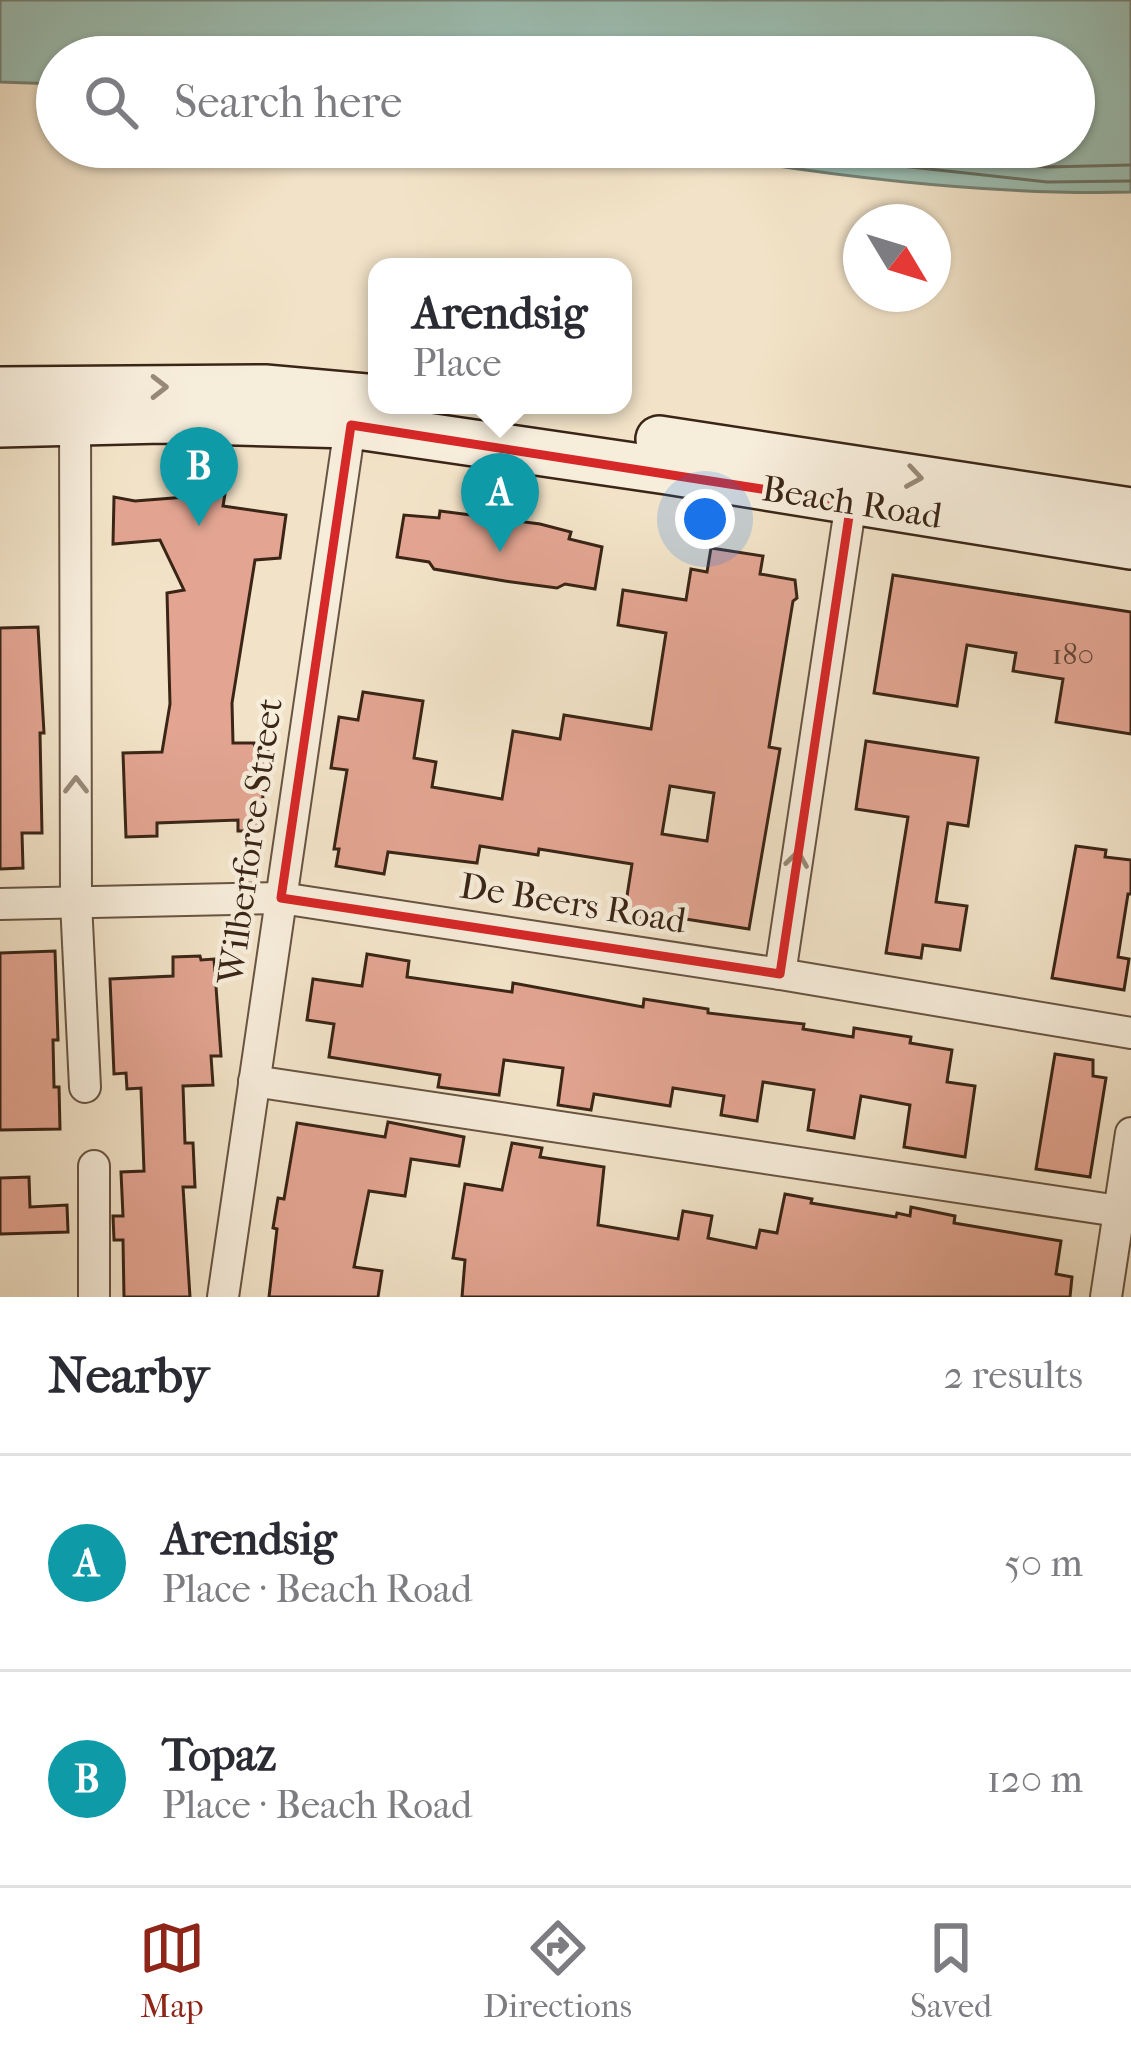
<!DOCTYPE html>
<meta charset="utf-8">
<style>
body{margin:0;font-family:"IM FELL French Canon",serif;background:#f7f7f7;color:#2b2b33}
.compass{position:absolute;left:843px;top:204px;width:108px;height:108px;border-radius:50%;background:#fff;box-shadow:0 3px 9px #0004;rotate:128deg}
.you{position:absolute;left:705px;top:519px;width:42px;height:42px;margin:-30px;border:9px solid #fff;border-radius:50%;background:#1a73e8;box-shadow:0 0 0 18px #1a73e833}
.badge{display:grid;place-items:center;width:78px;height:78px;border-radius:50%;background:#8f2418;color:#fff;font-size:39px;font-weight:700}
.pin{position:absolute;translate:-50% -99px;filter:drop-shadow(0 3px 6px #0008)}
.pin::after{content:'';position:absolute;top:63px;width:42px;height:36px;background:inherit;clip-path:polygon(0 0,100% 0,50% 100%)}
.popup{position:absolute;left:368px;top:258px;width:264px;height:156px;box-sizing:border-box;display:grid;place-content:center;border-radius:24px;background:#fff;filter:drop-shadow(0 3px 9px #0005);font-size:39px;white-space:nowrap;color:#7c7c81}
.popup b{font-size:45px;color:#2b2b33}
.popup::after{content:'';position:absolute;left:50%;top:100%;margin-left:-24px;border:24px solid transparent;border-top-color:#fff}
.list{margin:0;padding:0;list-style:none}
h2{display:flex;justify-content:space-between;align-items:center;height:156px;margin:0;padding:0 48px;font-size:51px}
h2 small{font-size:39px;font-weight:400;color:#7c7c81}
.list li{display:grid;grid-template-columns:78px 1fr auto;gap:36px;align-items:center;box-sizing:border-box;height:216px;padding:0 48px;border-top:3px solid #e1e1e2}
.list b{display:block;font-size:45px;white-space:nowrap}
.list p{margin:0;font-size:39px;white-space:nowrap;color:#7c7c81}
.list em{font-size:39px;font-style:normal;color:#7c7c81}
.icon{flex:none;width:66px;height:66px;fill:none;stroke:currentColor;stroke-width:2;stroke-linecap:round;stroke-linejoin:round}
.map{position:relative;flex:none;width:1131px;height:1297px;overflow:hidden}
.search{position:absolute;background:#fff;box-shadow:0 3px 9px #0004;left:36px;right:36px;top:36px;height:132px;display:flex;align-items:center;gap:30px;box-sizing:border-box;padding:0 42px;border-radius:66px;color:#7c7c81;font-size:45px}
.sheet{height:588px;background:#fff}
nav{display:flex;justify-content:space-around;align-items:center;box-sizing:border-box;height:168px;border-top:3px solid #e1e1e2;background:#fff;font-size:33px;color:#7c7c81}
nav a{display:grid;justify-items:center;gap:6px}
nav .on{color:#8f2418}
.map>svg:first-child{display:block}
.water{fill:#9cbeb2;stroke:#758174;stroke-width:3}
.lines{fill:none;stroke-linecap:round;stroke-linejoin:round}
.shore{stroke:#6b7264;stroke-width:3}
.building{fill:#e3a592;stroke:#3a2516;stroke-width:3;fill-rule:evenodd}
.minor-casing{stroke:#685442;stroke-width:34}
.secondary-casing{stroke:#3a2516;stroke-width:50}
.minor{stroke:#f7eddb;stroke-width:30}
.secondary{stroke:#f7eddb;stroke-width:45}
.oneway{stroke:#988978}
.marked{fill:none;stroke:#d62828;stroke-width:9;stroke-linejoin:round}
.labels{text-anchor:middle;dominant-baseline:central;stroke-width:9;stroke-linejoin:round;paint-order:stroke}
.number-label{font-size:30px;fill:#644535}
.street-label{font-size:36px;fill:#3a2516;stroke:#f7eddb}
</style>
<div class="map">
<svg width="1131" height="1297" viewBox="0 0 1131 1297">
<rect width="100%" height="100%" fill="#f2e3c8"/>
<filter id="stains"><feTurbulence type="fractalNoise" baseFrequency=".00167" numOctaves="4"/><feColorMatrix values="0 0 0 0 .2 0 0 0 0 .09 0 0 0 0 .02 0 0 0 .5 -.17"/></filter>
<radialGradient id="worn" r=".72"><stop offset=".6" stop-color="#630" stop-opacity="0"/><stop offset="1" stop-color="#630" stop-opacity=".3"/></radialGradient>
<path class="water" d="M0,0h1131v192c-153,4 -319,-18 -470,-45h413v-90h-1017v27l-57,-2z"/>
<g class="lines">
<g class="shore">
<polyline points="728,147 1047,182 1131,181"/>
<polyline points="857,147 1047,167 1131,165"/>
</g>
</g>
<g class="building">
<polygon points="225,494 223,506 286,515 280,558 255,560 232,703 233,743 254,743 255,749 268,748 270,774 262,774 264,831 238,831 238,820 157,823 157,836 126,837 123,753 162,752 170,704 167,593 184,590 160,540 113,544 114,497 135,501"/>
<polygon points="440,511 540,524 571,532 569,539 602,547 595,589 565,584 557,588 505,581 434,569 429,562 397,557 404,515 439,518"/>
<path d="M711,548l52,8 -3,18 35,6 2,18 -4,3 -24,146 11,2 -31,180 -70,-11 -1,6 -54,-9 8,-51 -93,-15 -1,6 -58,-9 -3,17 -89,-11 -4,22 -48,-8 3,-17h-5l13,-79 -16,-2 8,-51 19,3 5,-28 60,9 -9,57 22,4 -4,25 70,12 11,-68 47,8 4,-24 87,14 15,-96 -48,-8 5,-35 63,10 5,-31 16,3zM670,786l44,7 -7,48 -45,-7z"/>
<polygon points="893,575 1131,612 1131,734 1056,722 1063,679 1013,671 1016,653 967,645 957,706 874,693"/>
<polygon points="38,627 44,733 40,733 42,833 22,833 23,868 0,869 0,628"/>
<polygon points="866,741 978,758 968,826 948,823 936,902 967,906 960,950 923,945 921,958 886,953 908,817 856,809"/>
<polygon points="1076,846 1106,850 1105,857 1131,860 1131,894 1128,894 1118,957 1129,959 1124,990 1052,978"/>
<polygon points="55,951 58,1040 53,1040 54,1087 59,1087 60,1129 0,1130 0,953"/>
<polygon points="367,954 409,961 407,977 512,992 513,983 643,1007 644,999 708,1009 708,1013 804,1024 803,1029 853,1037 854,1028 911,1037 910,1043 952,1050 947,1082 975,1086 965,1157 904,1147 910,1105 861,1096 854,1138 808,1130 814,1090 763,1082 757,1121 721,1115 724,1096 673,1088 670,1106 594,1094 591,1110 558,1105 563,1068 504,1060 499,1095 438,1087 440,1075 329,1057 334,1024 307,1020 313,979 362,986"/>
<polygon points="200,956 201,960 214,959 221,1056 211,1056 213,1085 183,1086 185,1143 193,1143 195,1187 183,1187 190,1297 124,1297 123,1240 114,1240 113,1216 123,1216 121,1172 144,1171 141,1088 127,1089 126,1073 114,1074 110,979 173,976 173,957"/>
<polygon points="1055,1054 1093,1060 1093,1076 1106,1078 1090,1177 1036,1169"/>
<polygon points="388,1122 464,1137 459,1166 411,1159 405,1196 369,1191 354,1267 382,1271 378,1297 269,1297 277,1229 273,1228 278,1198 284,1199 297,1123 385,1137"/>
<polygon points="512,1143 542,1148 540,1157 604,1167 598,1225 678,1239 683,1211 712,1216 708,1238 756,1248 760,1230 777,1233 785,1194 812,1199 811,1203 896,1217 897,1213 910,1216 911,1207 955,1216 954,1223 1061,1241 1056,1274 1072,1277 1070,1297 462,1297 465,1260 453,1258 465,1184 502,1190"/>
<polygon points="29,1177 30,1207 67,1205 68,1232 0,1234 0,1178"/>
</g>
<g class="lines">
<defs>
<g id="minor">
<polyline points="75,406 76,902 85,1087"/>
<polyline points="0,904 281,898 780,974 1131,1033"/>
<polyline points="780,974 854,482"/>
<polyline points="254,1081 1131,1213"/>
<polyline points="94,1166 94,1297"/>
<polyline points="223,1297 353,406"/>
<polyline points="1106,1297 1131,1133"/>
</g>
<g id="secondary">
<polyline points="0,390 265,388 377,398"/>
<polyline points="0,424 162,420 351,425 667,471 1131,546"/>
<polyline points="659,439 1131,511"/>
</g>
</defs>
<use href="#minor" class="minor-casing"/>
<use href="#secondary" class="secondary-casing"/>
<use href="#minor" class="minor"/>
<use href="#secondary" class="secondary"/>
</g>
<defs><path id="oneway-chevron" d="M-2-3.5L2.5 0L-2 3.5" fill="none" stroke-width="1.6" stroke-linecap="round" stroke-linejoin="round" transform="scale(3)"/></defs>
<g class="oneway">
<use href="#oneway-chevron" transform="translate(159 387)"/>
<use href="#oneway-chevron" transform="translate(914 477) rotate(9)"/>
<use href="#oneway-chevron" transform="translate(76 785) rotate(-90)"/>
<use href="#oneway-chevron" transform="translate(797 859) rotate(-82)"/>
</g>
<path class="marked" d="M351,425l500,78 -71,471 -499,-76z"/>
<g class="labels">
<g class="number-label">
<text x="1073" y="654">180</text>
</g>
<g class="street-label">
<text transform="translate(852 502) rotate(9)">Beach Road</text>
<text transform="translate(250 841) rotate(-82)">Wilberforce Street</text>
<text transform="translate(573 903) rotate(9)">De Beers Road</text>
</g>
</g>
<rect width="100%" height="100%" filter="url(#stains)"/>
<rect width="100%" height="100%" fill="url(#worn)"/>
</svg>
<svg class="compass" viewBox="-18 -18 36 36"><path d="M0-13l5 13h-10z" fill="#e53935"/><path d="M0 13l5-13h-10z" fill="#7c7c81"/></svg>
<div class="you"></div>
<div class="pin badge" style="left:500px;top:552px;background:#0f9aa8">A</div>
<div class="popup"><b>Arendsig</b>Place</div>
<div class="pin badge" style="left:199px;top:526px;background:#0f9aa8">B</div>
<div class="search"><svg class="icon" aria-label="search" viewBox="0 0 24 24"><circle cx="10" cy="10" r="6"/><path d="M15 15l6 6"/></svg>Search here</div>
</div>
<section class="sheet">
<h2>Nearby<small>2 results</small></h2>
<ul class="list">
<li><span class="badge" style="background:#0f9aa8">A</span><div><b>Arendsig</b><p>Place · Beach Road</p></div><em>50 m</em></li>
<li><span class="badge" style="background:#0f9aa8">B</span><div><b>Topaz</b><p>Place · Beach Road</p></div><em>120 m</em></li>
</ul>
</section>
<nav>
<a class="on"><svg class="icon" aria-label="map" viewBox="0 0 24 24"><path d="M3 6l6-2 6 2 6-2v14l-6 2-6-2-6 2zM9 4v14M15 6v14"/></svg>Map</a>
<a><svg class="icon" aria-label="directions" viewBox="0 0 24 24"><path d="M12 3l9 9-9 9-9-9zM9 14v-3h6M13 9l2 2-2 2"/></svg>Directions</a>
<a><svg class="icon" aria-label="saved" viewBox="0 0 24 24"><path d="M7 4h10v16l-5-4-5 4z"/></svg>Saved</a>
</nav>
